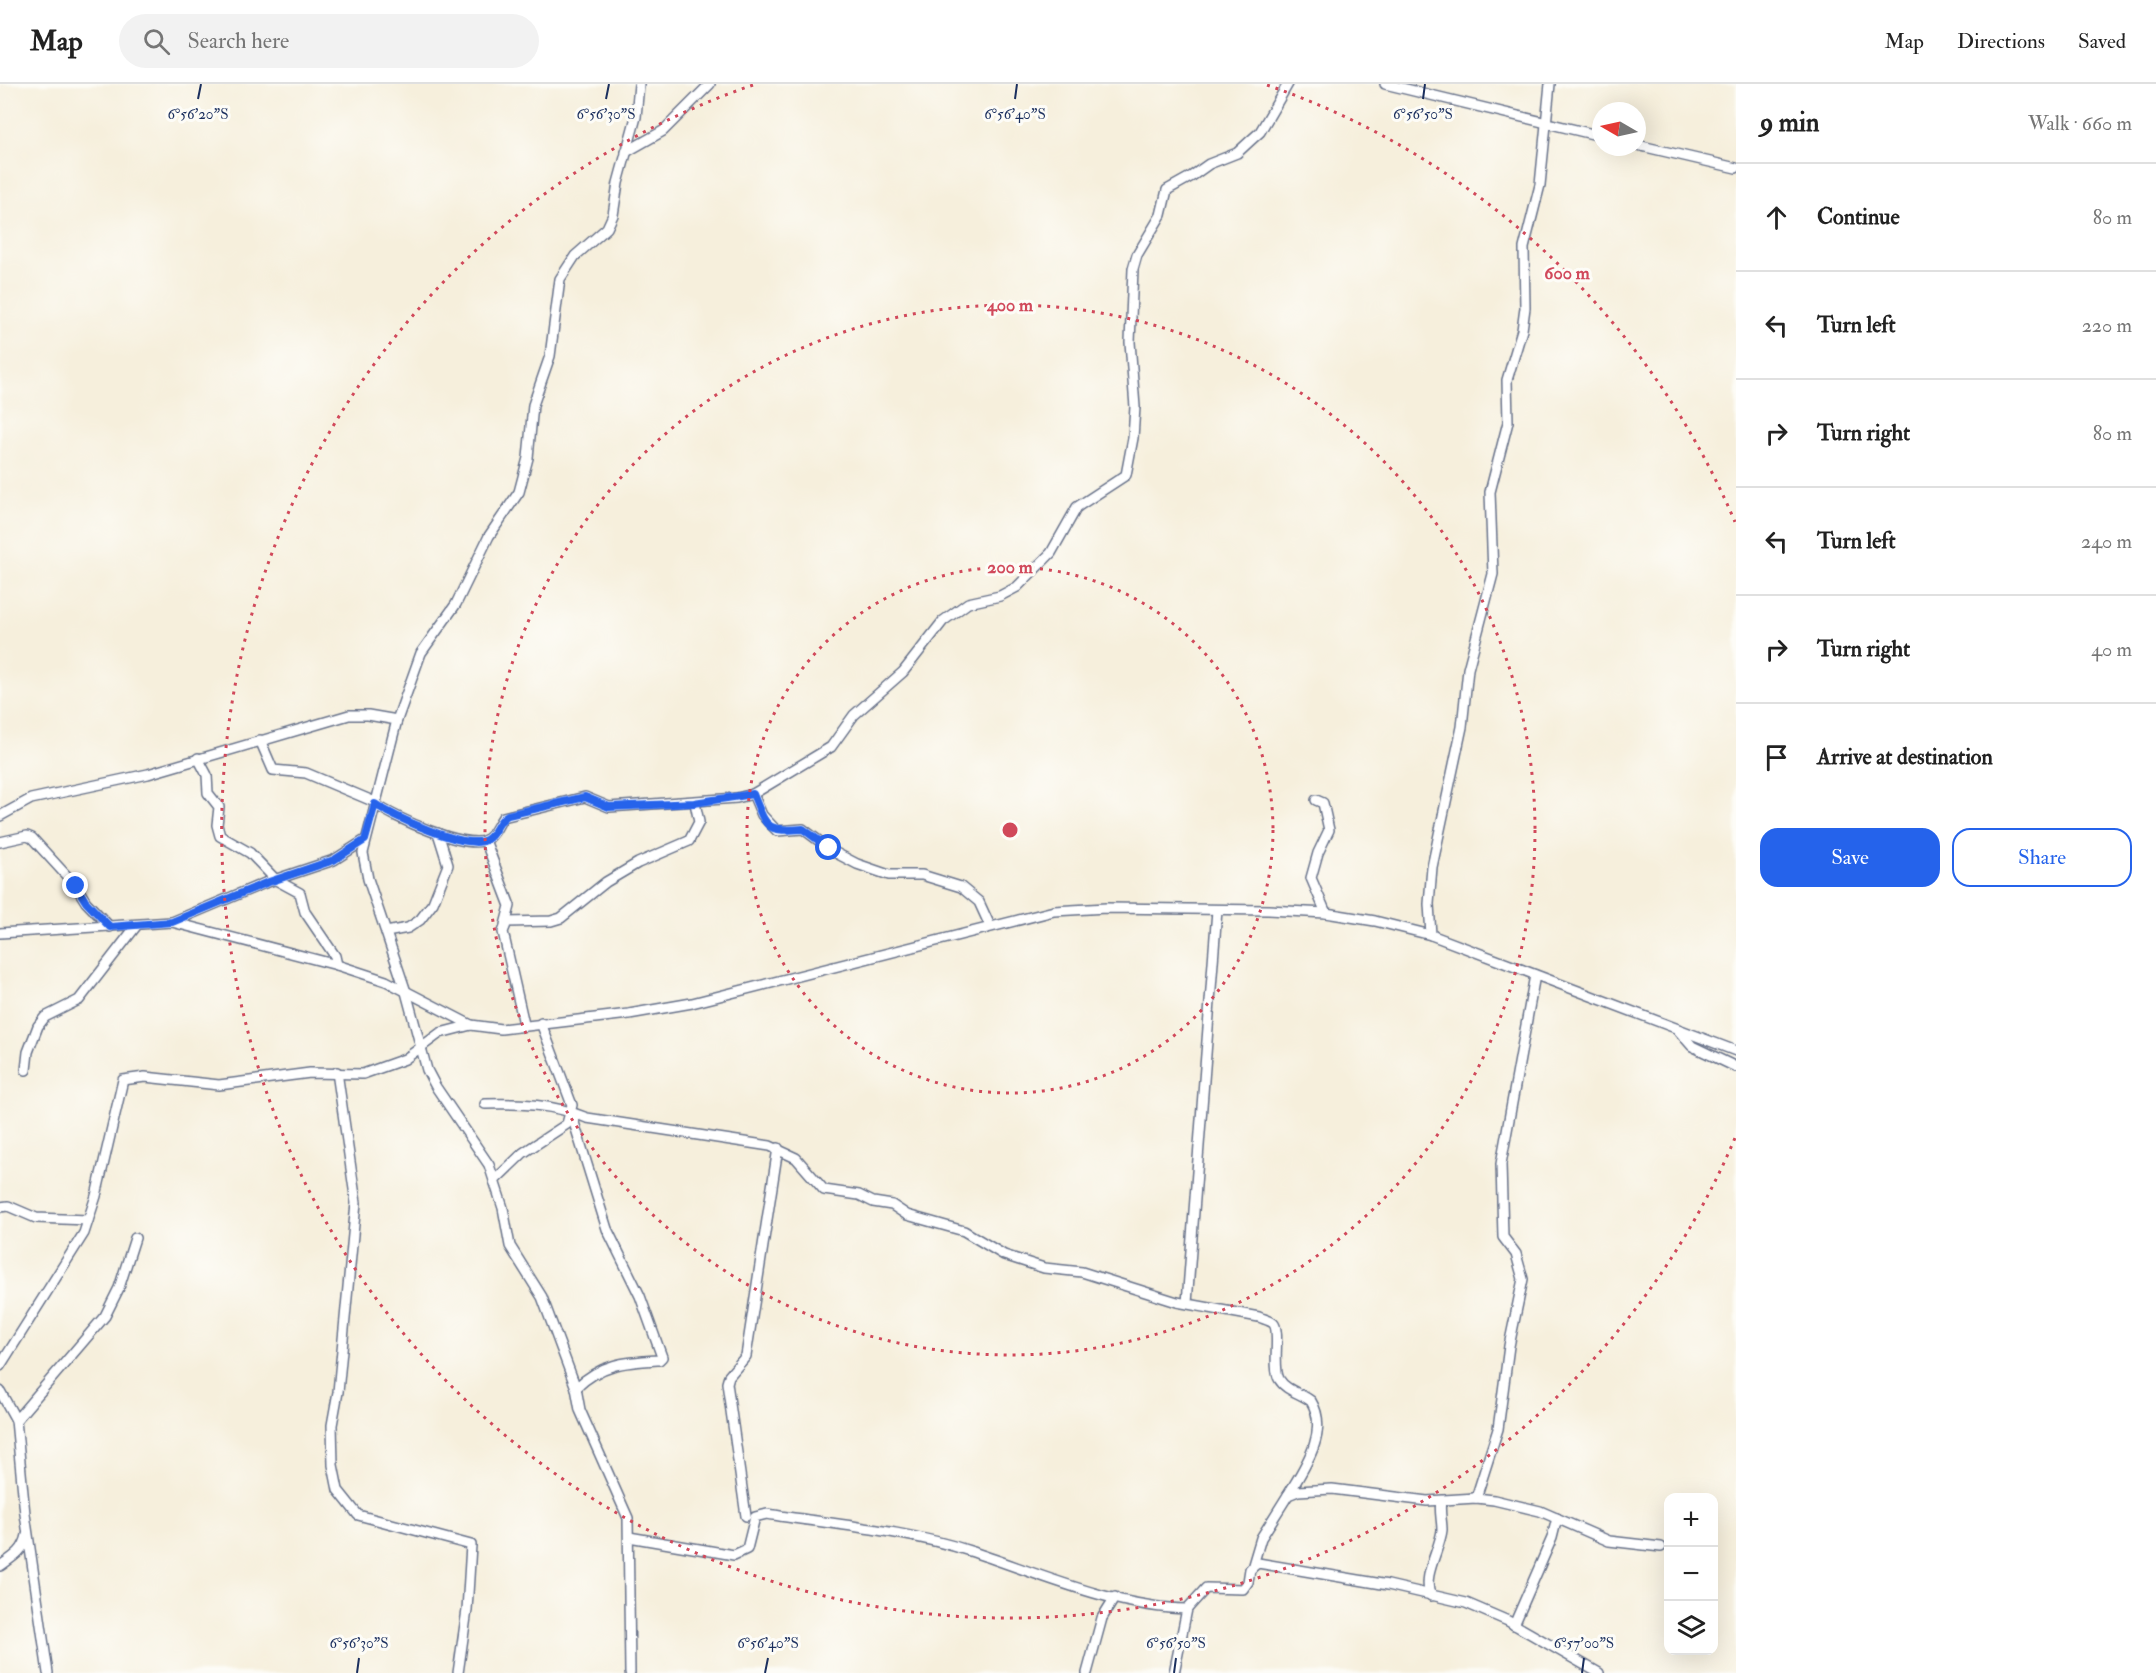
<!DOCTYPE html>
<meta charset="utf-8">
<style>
body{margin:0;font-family:"IM FELL Double Pica",serif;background:#f2f2f2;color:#222}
.controls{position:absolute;right:18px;bottom:18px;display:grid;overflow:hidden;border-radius:12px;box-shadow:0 6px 24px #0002}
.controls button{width:54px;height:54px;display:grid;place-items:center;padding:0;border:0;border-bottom:2px solid #e0e0e0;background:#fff;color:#222;font:30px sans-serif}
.compass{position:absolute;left:1592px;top:18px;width:54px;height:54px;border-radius:50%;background:#fff;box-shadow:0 6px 24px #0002;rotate:279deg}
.stop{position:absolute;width:18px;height:18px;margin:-14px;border:4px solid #2563eb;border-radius:50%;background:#fff}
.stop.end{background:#2563eb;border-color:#fff;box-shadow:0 2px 6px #0008}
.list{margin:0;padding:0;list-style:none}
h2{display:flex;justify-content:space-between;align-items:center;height:78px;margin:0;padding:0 24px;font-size:26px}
h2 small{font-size:20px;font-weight:400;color:#767676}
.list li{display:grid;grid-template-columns:39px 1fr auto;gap:18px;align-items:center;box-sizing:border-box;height:108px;padding:0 24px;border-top:2px solid #e0e0e0}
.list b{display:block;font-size:22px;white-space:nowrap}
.list em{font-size:20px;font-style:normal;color:#767676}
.actions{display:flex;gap:12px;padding:18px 24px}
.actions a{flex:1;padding:14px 0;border:2px solid #2563eb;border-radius:18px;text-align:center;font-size:21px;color:#2563eb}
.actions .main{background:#2563eb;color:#fff}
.icon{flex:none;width:33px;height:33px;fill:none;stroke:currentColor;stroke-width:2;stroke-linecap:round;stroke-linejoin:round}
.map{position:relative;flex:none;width:1736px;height:1589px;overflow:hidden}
header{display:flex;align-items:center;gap:36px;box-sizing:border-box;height:84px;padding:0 30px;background:#fff;border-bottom:2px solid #e0e0e0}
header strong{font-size:28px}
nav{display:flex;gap:33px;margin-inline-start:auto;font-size:21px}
.search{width:420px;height:54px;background:#f2f2f2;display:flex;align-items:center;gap:15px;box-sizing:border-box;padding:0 21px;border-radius:33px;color:#767676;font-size:22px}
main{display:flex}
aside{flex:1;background:#fff}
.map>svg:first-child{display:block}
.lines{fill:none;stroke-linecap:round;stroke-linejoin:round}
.street-casing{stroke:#68728a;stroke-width:12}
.street{stroke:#fff;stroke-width:9}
.route{stroke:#2563eb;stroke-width:8}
.ticks{fill:none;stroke:#1b2f5e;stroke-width:2}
.ring{fill:none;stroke:#d1495b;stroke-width:3;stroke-dasharray:3 6}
.ticks-label{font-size:15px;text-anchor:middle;fill:#1b2f5e;stroke:#fdfcf7;stroke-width:6;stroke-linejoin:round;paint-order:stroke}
.centre{fill:#d1495b;stroke:#fdfcf7;stroke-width:3}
.ring-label{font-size:18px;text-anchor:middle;font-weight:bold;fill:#d1495b;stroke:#fdfcf7;stroke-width:6;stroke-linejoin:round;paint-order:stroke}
</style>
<header>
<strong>Map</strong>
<div class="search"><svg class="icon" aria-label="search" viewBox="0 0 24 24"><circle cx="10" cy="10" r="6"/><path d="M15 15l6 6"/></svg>Search here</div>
<nav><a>Map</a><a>Directions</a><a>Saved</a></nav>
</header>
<main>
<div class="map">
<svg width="1736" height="1589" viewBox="0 0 1736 1589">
<rect width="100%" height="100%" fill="#fdfcf7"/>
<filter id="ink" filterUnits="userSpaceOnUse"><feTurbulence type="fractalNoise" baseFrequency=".0167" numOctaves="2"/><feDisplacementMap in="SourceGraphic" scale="12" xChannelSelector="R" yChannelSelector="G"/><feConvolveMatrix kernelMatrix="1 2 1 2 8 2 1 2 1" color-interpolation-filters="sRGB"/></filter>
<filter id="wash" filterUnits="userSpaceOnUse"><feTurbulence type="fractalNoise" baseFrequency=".008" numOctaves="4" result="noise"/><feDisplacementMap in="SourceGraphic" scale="24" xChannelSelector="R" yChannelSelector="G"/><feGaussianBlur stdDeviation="1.35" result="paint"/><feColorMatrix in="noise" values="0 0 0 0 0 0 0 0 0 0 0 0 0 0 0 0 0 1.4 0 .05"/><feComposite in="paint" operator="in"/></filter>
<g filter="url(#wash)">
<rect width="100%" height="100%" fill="#f6efdc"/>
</g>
<g filter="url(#ink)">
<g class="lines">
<defs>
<g id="street">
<polyline points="1385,0 1601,52"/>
<polyline points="1637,61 1736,84"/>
<polyline points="626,68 663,47 710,0"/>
<polyline points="260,656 273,686 306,689 375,718"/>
<polyline points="198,674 207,691 208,709 219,723 217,741 220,752 250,769 276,796 300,809 305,828 335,872 337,881"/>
<polyline points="753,710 762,731 777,747 803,745 834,768 857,780 889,791 922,791 961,803 979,818 990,842"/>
<polyline points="1316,716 1323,719 1329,746 1318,769 1311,794 1326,829"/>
<path d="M375,720c18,13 91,46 111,36 8,-4 12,-16 17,-23l82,-20 24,10 128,-9 16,-4 78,-47 23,-32 49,-43 40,-51 25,-18 32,-7 17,-9 34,-34 26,-46 49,-32 7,-37 2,-31 -5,-65 3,-73 4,-14 24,-40 6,-25 25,-14 17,-12 28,-11 13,-12 10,-9 28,-48"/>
<polyline points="0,732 31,715 148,690 349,631 368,631 397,636"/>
<polyline points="485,756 510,822 505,841"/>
<polyline points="0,758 27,752 32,754 76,802 86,818 110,843"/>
<polyline points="172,838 265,799 334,776 365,756"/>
<polyline points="386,848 408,844 420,836 433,819 448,781 438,749"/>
<polyline points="0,849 172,838 337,881 386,897 471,941 501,945 629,930 692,919 1054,827 1106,824 1268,826 1326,829 1375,837 1431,851 1736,967"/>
<polyline points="1431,851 1429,820 1432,783 1462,643 1468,585 1493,490 1490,408 1508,338 1507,296 1522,246 1525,224 1524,164 1540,101 1550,0"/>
<polyline points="524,940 503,848 507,838 551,837 561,834 606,798 638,779 689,757 699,738 695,719"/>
<polyline points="1678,946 1692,962 1736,983"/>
<polyline points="26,986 28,968 38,942 45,933 79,916 137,841"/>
<polyline points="337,988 356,1119 338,1308 332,1341 333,1381 338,1406 358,1431 471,1461 467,1526 458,1589"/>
<path d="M485,1020c35,-1 69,0 102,14l183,28 26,12 28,32 35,5 14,7 19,3 15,10 57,16 40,24 40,13 38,4 95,30 82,15c4,2 10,3 14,6 8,7 -1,43 6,56 7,12 22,14 32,22 19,31 -7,67 -23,94"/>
<path d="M572,1032l35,113 33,67 22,61 -3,3c-34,2 -57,3 -83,28"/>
<polyline points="494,1097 523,1069 567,1040 572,1021 541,939"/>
<polyline points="0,1123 8,1122 36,1134 88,1136"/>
<polyline points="1187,1219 1217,826"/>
<polyline points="0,1282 84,1149 96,1112 123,996 145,993 219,1001 310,989 363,990 405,975 440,949 471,941"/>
<polyline points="0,1307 16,1336 25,1430 48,1589"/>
<polyline points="16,1336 105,1232 119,1204 135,1154"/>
<polyline points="1476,1414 1498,1345 1509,1262 1523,1195 1516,1170 1503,1153 1501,1080 1535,891"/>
<polyline points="746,1432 727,1299 729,1292 746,1272 778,1064"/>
<path d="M629,1453l105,18 13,-6 8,-32 12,-3c64,10 143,17 203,37 70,23 143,56 217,58l19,-21 37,1 5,-7 2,-13 8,-6 130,22 78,18 42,18 91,52"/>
<path d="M0,1482c13,-9 24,-15 27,-31"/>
<polyline points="1252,1484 1261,1454 1288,1411 1298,1407 1332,1405 1427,1417 1476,1414 1494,1416 1540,1427 1609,1457 1661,1463"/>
<path d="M1431,1512c-10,-19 9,-46 11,-66 0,-10 -3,-19 -1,-29"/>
<polyline points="1514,1541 1552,1454 1557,1434"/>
<polyline points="630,1589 628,1434 580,1326 576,1304 542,1213 510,1162 503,1124 489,1081 436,1003 427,986 406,908 368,795 363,769 397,636 421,569 456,520 489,452 519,408 528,374 533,321 550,272 560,195 575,172 607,144 613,131 618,99 636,33 639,0"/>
<polyline points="1087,1589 1102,1534 1115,1513"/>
<polyline points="1174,1589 1187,1525"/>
</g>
</defs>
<use href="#street" class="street-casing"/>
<use href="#street" class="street"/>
</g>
</g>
<g class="lines" filter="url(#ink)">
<path class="route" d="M76,802l10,16 24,25 62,-5 94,-39 68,-23 31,-20 10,-36c18,13 92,46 111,36 11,-6 11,-20 22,-25l77,-18 24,10 85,-4 59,-9c14,34 12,38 50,35l26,19"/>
</g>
<path class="ticks" d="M198,15l3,-15M606,15l3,-15M1015,15l2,-15M1423,15l2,-15M357,1589l2,-15M765,1589l3,-15M1174,1589l2,-15M1582,1589l2,-15"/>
<g class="ring">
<circle cx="1010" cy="746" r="263"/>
<circle cx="1010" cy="746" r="525"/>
<path d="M1735 1054A788 788 0 1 1 753 1M1267 1A788 788 0 0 1 1735 438"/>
</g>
<g class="ticks-label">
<text x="198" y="35">6°56'20"S</text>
<text x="606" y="35">6°56'30"S</text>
<text x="1015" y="35">6°56'40"S</text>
<text x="1423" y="35">6°56'50"S</text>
<text x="359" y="1564">6°56'30"S</text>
<text x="768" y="1564">6°56'40"S</text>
<text x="1176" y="1564">6°56'50"S</text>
<text x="1584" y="1564">6°57'00"S</text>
</g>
<circle cx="1010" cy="746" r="9" class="centre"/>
<g class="ring-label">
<text x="1567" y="195">600 m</text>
<text x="1010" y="227">400 m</text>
<text x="1010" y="489">200 m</text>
</g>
</svg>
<div class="controls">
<button>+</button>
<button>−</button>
<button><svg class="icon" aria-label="layers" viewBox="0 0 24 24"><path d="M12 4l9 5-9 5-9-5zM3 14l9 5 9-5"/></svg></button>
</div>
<svg class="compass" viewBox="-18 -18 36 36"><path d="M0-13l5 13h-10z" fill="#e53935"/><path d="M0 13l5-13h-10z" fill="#767676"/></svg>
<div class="stop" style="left:829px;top:764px"></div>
<div class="stop end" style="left:76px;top:802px"></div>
</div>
<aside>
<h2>9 min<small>Walk · 660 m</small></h2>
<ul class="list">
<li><svg class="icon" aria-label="ahead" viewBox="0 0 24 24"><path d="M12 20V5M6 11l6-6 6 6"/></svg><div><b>Continue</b></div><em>80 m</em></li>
<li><svg class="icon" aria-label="left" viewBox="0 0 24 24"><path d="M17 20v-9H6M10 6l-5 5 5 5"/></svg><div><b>Turn left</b></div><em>220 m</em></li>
<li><svg class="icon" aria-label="right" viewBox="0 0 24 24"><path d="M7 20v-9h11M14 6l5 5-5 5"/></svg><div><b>Turn right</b></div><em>80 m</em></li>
<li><svg class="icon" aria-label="left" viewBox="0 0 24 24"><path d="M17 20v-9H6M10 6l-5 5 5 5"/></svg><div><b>Turn left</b></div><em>240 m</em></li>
<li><svg class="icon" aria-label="right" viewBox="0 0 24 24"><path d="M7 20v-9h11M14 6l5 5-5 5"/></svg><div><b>Turn right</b></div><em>40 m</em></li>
<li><svg class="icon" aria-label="arrive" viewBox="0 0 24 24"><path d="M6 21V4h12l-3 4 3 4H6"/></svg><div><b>Arrive at destination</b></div></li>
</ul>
<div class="actions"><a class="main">Save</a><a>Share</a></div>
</aside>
</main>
